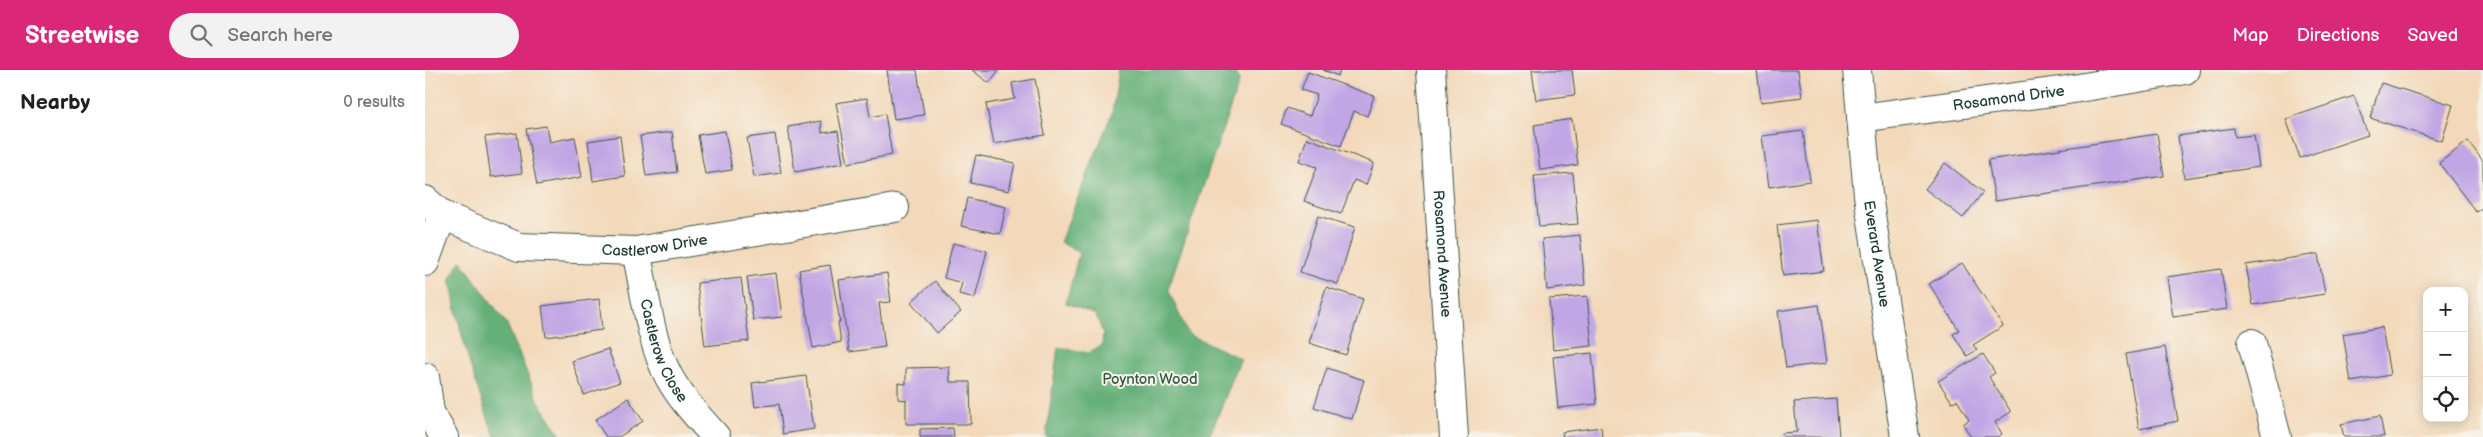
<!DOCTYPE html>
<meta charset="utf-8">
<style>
body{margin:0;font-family:"Balsamiq Sans",sans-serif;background:#f2f2f2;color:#202124}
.controls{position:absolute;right:15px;bottom:15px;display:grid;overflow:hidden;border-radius:10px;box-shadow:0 2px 12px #0003}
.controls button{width:45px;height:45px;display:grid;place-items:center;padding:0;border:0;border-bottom:1px solid #e0e0e0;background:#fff;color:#202124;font:25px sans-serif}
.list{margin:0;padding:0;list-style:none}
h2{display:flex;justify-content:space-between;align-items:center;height:65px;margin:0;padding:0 20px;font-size:21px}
h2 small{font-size:16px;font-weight:400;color:#757577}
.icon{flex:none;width:28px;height:28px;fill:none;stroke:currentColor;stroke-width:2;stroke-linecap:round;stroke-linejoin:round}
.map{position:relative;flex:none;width:2058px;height:367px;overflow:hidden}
header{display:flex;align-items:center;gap:30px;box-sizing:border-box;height:70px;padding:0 25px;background:#db2777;color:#fff}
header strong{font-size:24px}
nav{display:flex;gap:28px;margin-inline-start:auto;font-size:18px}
.search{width:350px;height:45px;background:#f2f2f2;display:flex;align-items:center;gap:12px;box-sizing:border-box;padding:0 18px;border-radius:28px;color:#757577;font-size:19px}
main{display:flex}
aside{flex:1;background:#fff}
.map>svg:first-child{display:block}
.forest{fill:#65b079;stroke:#427656}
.building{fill:#c1a6e5}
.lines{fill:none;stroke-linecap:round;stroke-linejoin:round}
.minor-casing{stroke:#3f5448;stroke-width:30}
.minor{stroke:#fff;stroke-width:28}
.labels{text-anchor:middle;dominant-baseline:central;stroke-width:4;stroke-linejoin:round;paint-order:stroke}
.street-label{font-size:15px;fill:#1f3d34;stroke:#f7f3e8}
.park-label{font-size:15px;fill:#325a46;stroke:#f7f3e8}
</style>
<header>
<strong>Streetwise</strong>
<div class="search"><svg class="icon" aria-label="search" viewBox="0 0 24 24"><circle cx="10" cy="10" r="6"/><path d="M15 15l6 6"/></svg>Search here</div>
<nav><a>Map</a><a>Directions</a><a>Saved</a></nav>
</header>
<main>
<aside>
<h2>Nearby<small>0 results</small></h2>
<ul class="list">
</ul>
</aside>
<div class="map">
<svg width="2058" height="367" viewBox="0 0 2058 367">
<rect width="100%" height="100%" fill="#f7f3e8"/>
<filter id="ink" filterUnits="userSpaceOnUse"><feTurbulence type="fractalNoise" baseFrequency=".02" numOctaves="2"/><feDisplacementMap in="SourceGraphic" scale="10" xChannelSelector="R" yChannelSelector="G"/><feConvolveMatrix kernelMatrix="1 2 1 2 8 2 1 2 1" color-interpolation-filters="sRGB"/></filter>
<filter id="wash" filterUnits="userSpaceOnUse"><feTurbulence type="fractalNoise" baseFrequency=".0096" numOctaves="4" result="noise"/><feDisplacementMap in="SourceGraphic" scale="20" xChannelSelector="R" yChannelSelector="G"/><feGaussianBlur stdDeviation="1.12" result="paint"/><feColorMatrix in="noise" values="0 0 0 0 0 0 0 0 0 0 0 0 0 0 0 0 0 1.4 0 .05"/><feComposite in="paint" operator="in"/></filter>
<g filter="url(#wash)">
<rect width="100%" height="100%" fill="#f3d9ba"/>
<g class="forest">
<polygon points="694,0 811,0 814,12 743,219 763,264 816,289 784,367 621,367 633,277 663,283 677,275 678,264 671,245 641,233 654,183 635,172 687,43"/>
<path d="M36,191l46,63 31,76 24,37h-67c-20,-52 -36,-104 -45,-159z"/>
</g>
<g id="blocks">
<g class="building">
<polygon points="462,0 492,0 499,45 469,49"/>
<polygon points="547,0 574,0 564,13"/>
<polygon points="898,0 915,0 913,6"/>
<polygon points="1107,0 1147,0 1150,25 1111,30"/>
<polygon points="1332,0 1373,0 1377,27 1336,32"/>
<polygon points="883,2 949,26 942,46 929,41 916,76 856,54 862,38 885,46 892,25 876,20"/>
<polygon points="610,9 620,65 569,74 561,34 590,29 587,13"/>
<polygon points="1956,13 2028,35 2017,71 1945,48"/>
<polygon points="1929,26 1943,65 1875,88 1861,49"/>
<polygon points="442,28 445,47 460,44 467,85 423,93 411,33"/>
<polygon points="1147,49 1153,95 1115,100 1109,55"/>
<polygon points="396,51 397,63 413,61 418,93 370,102 363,57"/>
<polygon points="121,56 124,72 150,67 157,107 112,115 101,59"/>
<polygon points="1809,58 1810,67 1829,65 1834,97 1759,108 1753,66"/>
<polygon points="300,61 307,100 280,104 273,65"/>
<polygon points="1378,61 1385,111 1344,117 1337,66"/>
<polygon points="247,62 252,102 221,106 215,66"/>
<polygon points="92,63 97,103 66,107 60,67"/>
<polygon points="350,64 356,103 329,107 322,68"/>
<polygon points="1732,64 1739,106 1570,131 1563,90"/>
<polygon points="195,66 200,106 168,111 163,71"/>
<polygon points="882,68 949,93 941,115 929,110 916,144 879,131 892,97 874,91"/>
<polygon points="2043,71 2058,91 2058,137 2051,142 2014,93"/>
<polygon points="551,85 590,93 584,121 545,113"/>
<polygon points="1520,93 1558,122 1538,148 1500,119"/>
<polygon points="1148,103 1153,154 1114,157 1109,106"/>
<polygon points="542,128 581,137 575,164 536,156"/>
<polygon points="893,146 930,157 913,214 875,202"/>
<polygon points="1392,150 1399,201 1358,206 1352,155"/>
<polygon points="1155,165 1160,215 1122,220 1117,169"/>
<polygon points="528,173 562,181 550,228 534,224 537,213 519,208"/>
<polygon points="1893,184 1900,224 1828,235 1821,195"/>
<polygon points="1537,193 1578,256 1548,275 1552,280 1542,286 1528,264 1534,260 1504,214"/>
<polygon points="405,195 415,252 413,252 416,272 388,278 374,200"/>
<polygon points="1796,199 1802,239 1748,247 1742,207"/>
<polygon points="351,203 357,247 328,250 322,207"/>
<polygon points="462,203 466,232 454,233 460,277 424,282 414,210"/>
<polygon points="316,208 324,271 280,276 272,213"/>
<polygon points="510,211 536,242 512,263 486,232"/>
<polygon points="901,217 938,229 921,285 884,273"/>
<polygon points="1162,226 1167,276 1128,280 1124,229"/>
<polygon points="174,229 177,260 121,267 117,236"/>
<polygon points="1394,235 1402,293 1361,298 1353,241"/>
<polygon points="1957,257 1965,305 1926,312 1918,264"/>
<polygon points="1740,277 1753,351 1714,359 1701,284"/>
<polygon points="183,279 195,312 159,325 147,291"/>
<polygon points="1167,283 1172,334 1133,338 1128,287"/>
<polygon points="1558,284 1570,303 1564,307 1586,342 1570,352 1577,364 1573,367 1546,367 1538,354 1544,350 1532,330 1527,332 1513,311"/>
<polygon points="524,297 525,312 545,312 546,354 481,354 481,330 473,329 473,313 481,314 481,298"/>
<polygon points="902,298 939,310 927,349 889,337"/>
<polygon points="381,306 389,359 358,364 354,334 330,337 327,313"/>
<polygon points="203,328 218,351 194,367 181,367 170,350"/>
<polygon points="1411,329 1414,367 1358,367 1357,363 1372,362 1369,332"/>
<polygon points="1955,346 1959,367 1919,367 1916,354"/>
<polygon points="1176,357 1177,367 1138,367 1137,362"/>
<polygon points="528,358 529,367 495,367 495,359"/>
</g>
</g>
</g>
<g filter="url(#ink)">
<use href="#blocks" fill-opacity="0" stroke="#3f5448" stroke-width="1"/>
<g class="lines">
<defs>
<g id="minor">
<path id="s1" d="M1006,0l23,367"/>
<path id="s2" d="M1432,0l11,125 37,242"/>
<path id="s3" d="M1436,48l206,-28 118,-20"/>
<path id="s4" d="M0,130l17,15 77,32 117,4 259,-43"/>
<path id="s5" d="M211,181c9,40 14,91 33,126 12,22 30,41 47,60"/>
<polyline points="0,192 17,145"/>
<polyline points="1827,273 1852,367"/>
<polyline points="0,307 5,342 19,367"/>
</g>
</defs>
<use href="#minor" class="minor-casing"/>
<use href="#minor" class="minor"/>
</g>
</g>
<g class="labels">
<g class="street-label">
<text stroke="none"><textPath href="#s3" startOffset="149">Rosamond Drive</textPath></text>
<text stroke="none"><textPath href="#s4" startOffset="242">Castlerow Drive</textPath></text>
<text stroke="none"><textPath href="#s1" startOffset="184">Rosamond Avenue</textPath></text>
<text stroke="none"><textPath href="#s2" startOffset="185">Everard Avenue</textPath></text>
<text stroke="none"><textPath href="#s5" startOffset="104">Castlerow Close</textPath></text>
</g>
<g class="park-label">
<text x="725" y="309">Poynton Wood</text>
</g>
</g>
</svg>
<div class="controls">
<button>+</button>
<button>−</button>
<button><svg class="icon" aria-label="locate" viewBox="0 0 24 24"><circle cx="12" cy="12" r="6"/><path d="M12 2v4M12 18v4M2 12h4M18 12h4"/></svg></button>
</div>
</div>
</main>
